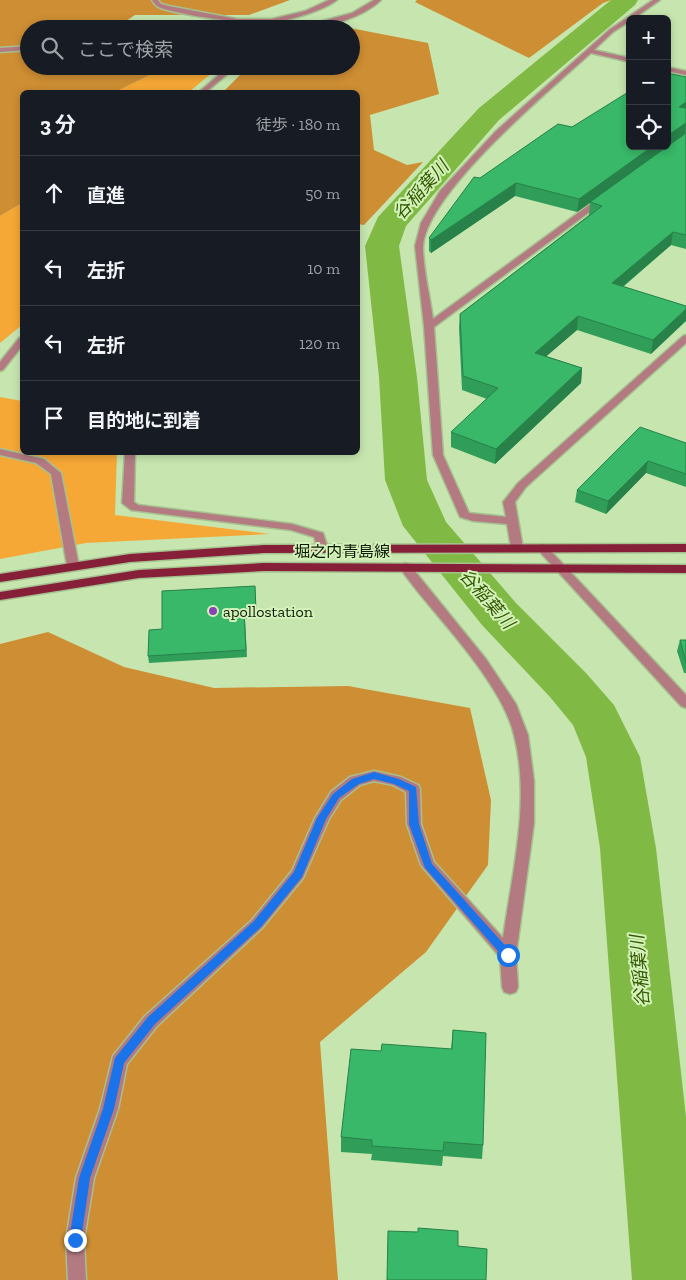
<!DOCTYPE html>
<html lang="ja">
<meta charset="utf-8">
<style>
body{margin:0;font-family:"Zilla Slab","Noto Sans JP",serif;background:#242831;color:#f1f3f6}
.controls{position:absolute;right:15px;top:15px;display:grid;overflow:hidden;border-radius:8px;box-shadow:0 2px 8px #0003}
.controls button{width:45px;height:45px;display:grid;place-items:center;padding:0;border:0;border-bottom:1px solid #363941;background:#171b24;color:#f1f3f6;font:25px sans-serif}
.stop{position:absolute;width:15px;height:15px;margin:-11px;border:4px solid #1a73e8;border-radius:50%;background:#fff}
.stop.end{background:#1a73e8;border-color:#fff;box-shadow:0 1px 5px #0008}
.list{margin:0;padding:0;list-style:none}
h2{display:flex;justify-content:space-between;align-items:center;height:65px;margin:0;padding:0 20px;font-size:21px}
h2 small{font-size:16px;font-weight:400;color:#9ea1a6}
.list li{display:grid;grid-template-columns:32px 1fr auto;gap:15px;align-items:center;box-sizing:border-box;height:75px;padding:0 20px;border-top:1px solid #363941}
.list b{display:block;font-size:19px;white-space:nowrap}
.list em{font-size:16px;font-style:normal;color:#9ea1a6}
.icon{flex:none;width:28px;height:28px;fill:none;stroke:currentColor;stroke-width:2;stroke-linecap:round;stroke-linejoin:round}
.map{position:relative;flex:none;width:686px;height:1280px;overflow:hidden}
.search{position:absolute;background:#171b24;box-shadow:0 2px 8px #0003;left:20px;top:20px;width:340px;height:55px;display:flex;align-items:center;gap:12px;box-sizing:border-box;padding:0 18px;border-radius:28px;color:#9ea1a6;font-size:19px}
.panel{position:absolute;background:#171b24;box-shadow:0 2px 8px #0003;left:20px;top:90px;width:340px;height:365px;border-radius:8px}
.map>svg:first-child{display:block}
.green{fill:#f6a836}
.forest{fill:#ce8e33}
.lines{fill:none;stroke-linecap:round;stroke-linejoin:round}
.river{fill:#80ba44;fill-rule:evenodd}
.minor-casing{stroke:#a6c190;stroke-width:3}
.major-casing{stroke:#a6c190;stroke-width:3}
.minor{fill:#b37a81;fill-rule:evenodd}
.major{fill:#862039;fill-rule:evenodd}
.wall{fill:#309e59}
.shaded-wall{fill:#278149}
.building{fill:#38b868;stroke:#278149}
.route{fill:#1a73e8}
.poi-dot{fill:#8c42b4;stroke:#d4f3bb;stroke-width:2}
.labels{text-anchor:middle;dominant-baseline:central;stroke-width:4;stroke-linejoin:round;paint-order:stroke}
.street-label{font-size:16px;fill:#0e1905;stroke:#d4f3bb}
.poi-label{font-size:16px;fill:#0e1905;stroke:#d4f3bb;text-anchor:start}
.water-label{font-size:18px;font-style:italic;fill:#355902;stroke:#d4f3bb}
</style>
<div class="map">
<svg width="686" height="1280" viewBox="0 0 686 1280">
<rect width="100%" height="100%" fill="#c7e6af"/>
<g class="green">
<polygon points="155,66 220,66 189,92 115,92 156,72"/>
<polygon points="22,203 22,325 0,343 0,216"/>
<polygon points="0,397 22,401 22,452 117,453 115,515 270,534 86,543 0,559"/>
</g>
<g class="forest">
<polygon points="0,0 290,0 249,15 135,15 114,29 29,29 29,66 157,66 156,72 115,92 22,92 22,203 0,216"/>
<polygon points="417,0 611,0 603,3 529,58 415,2"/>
<polygon points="350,28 428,43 439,94 370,115 374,150 407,165 423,162 364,225 358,224 358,92 223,92 249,66 351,66 351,29 315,29"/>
<polygon points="48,632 124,667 214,688 348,686 470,708 491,800 488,865 426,952 320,1042 338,1280 0,1280 0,644"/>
</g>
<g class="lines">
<polygon class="river" points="611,0 638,0 635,5 499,120 406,226 399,246 417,377 427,480 446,522 516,603 586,673 614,705 640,757 656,848 686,1117 686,1280 632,1280 600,848 586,757 573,725 550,697 482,625 403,526 385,480 379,377 365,246 378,217 479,108"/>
<defs>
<g id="minor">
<path d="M152,0h6l3,4 8,2 68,13h35l33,-8 24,-11h8c-16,12 -41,17 -60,23 -14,4 -109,-9 -120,-17 -1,0 -5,-6 -5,-6z"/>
<path d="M374,0h7c-17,17 -56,29 -80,29l7,-4 44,-12z"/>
<path d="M653,0h7l-27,19h-3v2l-17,11 -19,18 36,8v4l-39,-9c-41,37 -166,141 -168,194 0,21 7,50 10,72l167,-122 7,2 -173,128 9,128 26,58 37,4 -3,-15 15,-19 165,-147 3,-1v8l-160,144 -11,15 8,46 -6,4 -6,-4 -4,-24 -34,-3 -13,-4 -27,-62 -9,-129 -9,-80 6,-23 19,-32 56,-60 113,-101z"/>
<polygon points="29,46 29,50 0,52 0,48"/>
<polygon points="229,66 237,66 206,92 199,92"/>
<polygon points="667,67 686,71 686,75 667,71"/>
<polygon points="22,337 22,346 3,370 0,371 0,362 19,338"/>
<polygon points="0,449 44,459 61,473 79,566 77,569 73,570 67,566 51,474 36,463 0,455"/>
<polygon points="125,452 135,452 134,502 138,505 292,524 323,533 328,548 322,552 318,550 314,537 291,530 131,510 122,503"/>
<polygon points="542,544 546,546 686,695 686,708 681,706 538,550 536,548 538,546"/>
<path d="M405,563l4,1 77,95 30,45 12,31 6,46v42l-18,132 2,32 -2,5 -6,2 -6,-2 -2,-5 -2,-30 -79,-92 -14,-41 -1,-32 -13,-7 -19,-4 -14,4 -19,15 -12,19 -26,59 -41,50 -105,98 -30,38 -9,45 -24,69 -10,62 2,40h-18l-2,-40 10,-62 24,-69 13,-53 32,-40 107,-96 40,-49 23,-53 16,-26 19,-15 24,-6 27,6 17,8 2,4 1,35 13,38 69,76c9,-65 28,-137 11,-203 -6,-25 -22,-49 -37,-70 -24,-34 -54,-64 -78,-98z"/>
</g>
<g id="major">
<polygon points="686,544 686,552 264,553 130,562 0,582 0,574 130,554 264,545"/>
<polygon points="264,563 686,565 686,573 264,571 139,578 0,600 0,592 139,570"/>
</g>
</defs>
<use href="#minor" class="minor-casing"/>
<use href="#major" class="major-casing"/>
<use href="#minor" class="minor"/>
<use href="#major" class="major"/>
</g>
<g class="wall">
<polygon points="686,77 686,249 671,245 623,287 686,306 651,354 577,330 546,356 582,368 581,383 495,464 451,447 451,432 487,399 462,390 459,328 460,314 589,215 590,203 577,212 515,196 431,253 429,251 429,238 480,178 572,127"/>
<polygon points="686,443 686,487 646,473 606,514 575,502 577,490"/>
<polygon points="255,586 257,619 245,619 247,657 149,663 148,656 162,629"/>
<polygon points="680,640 686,640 686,673 684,673 677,651"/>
<polygon points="453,1030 483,1145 482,1159 443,1156 442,1166 371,1160 372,1154 341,1152 341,1137 381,1051 451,1049"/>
</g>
<g class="shaded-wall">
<polygon points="686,102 686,113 679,107"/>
<polygon points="686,123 685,134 577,212 579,199 653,146 667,146 667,136"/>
<polygon points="516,183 515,196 431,253 431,240"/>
<polygon points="673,232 671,245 610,297 612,283"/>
<polygon points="686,309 686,321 651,354 653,340"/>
<polygon points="578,316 577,330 534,367 535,353"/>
<polygon points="582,368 581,383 495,464 496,449"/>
<polygon points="648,461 646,473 606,514 608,501"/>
</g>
<g class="building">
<polygon points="667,73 686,77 686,102 679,107 686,108 686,123 667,136"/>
<polygon points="630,91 630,146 653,146 579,199 516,183 431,240 429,238 474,177 480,178 558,124 572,127"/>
<polygon points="686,133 686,235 673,232 612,283 686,306 686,309 653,340 578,316 535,353 582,368 496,449 451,432 498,388 463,376 460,314 602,206 590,202"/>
<polygon points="640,427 686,443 686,474 648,461 608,501 577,490"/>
<polygon points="255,586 256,611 244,612 246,650 148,656 149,630 162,629 162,591"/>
<polygon points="680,640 686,640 686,662"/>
<polygon points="453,1030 486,1033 483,1145 444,1142 443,1151 372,1146 372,1140 341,1137 351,1049 381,1051 382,1044 452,1049"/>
<polygon points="418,1228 458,1231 458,1246 487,1249 486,1280 387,1280 388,1231 418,1232"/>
</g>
<polygon class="route" points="374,772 399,779 416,787 419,824 432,864 511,952 511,958 504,958 425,868 409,824 409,791 394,784 374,779 359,784 339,798 326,819 302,877 261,927 155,1024 124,1063 114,1109 90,1178 81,1240 79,1244 75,1245 71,1244 69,1240 79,1178 103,1109 115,1058 148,1017 254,921 294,872 317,818 333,794 352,779"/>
<circle class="poi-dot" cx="213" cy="611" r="5"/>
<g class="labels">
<g class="street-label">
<text x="342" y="551">堀之内青島線</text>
</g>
<g class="poi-label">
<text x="223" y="611">apollostation</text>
</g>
<g class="water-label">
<text transform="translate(421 190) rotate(-48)">谷稲葉川</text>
<text transform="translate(487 599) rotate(49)">谷稲葉川</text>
<text transform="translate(640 971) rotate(-95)">谷稲葉川</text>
</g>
</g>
</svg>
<div class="controls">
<button>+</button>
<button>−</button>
<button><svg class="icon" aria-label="locate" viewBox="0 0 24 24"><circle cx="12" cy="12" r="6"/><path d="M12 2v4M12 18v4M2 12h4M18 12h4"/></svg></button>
</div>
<div class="stop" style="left:508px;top:955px"></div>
<div class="stop end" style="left:75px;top:1240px"></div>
<div class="search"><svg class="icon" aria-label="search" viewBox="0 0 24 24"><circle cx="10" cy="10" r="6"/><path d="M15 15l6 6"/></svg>ここで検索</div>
<section class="panel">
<h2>3 分<small>徒歩 · 180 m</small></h2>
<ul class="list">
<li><svg class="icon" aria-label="ahead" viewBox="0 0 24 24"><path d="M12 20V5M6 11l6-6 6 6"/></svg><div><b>直進</b></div><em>50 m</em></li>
<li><svg class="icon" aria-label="left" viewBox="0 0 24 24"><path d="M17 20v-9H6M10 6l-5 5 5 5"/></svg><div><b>左折</b></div><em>10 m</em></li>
<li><svg class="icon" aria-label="left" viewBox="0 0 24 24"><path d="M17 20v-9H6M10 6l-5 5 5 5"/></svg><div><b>左折</b></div><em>120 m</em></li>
<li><svg class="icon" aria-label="arrive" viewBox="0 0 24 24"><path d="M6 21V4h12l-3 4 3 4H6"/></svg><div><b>目的地に到着</b></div></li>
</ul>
</section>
</div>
